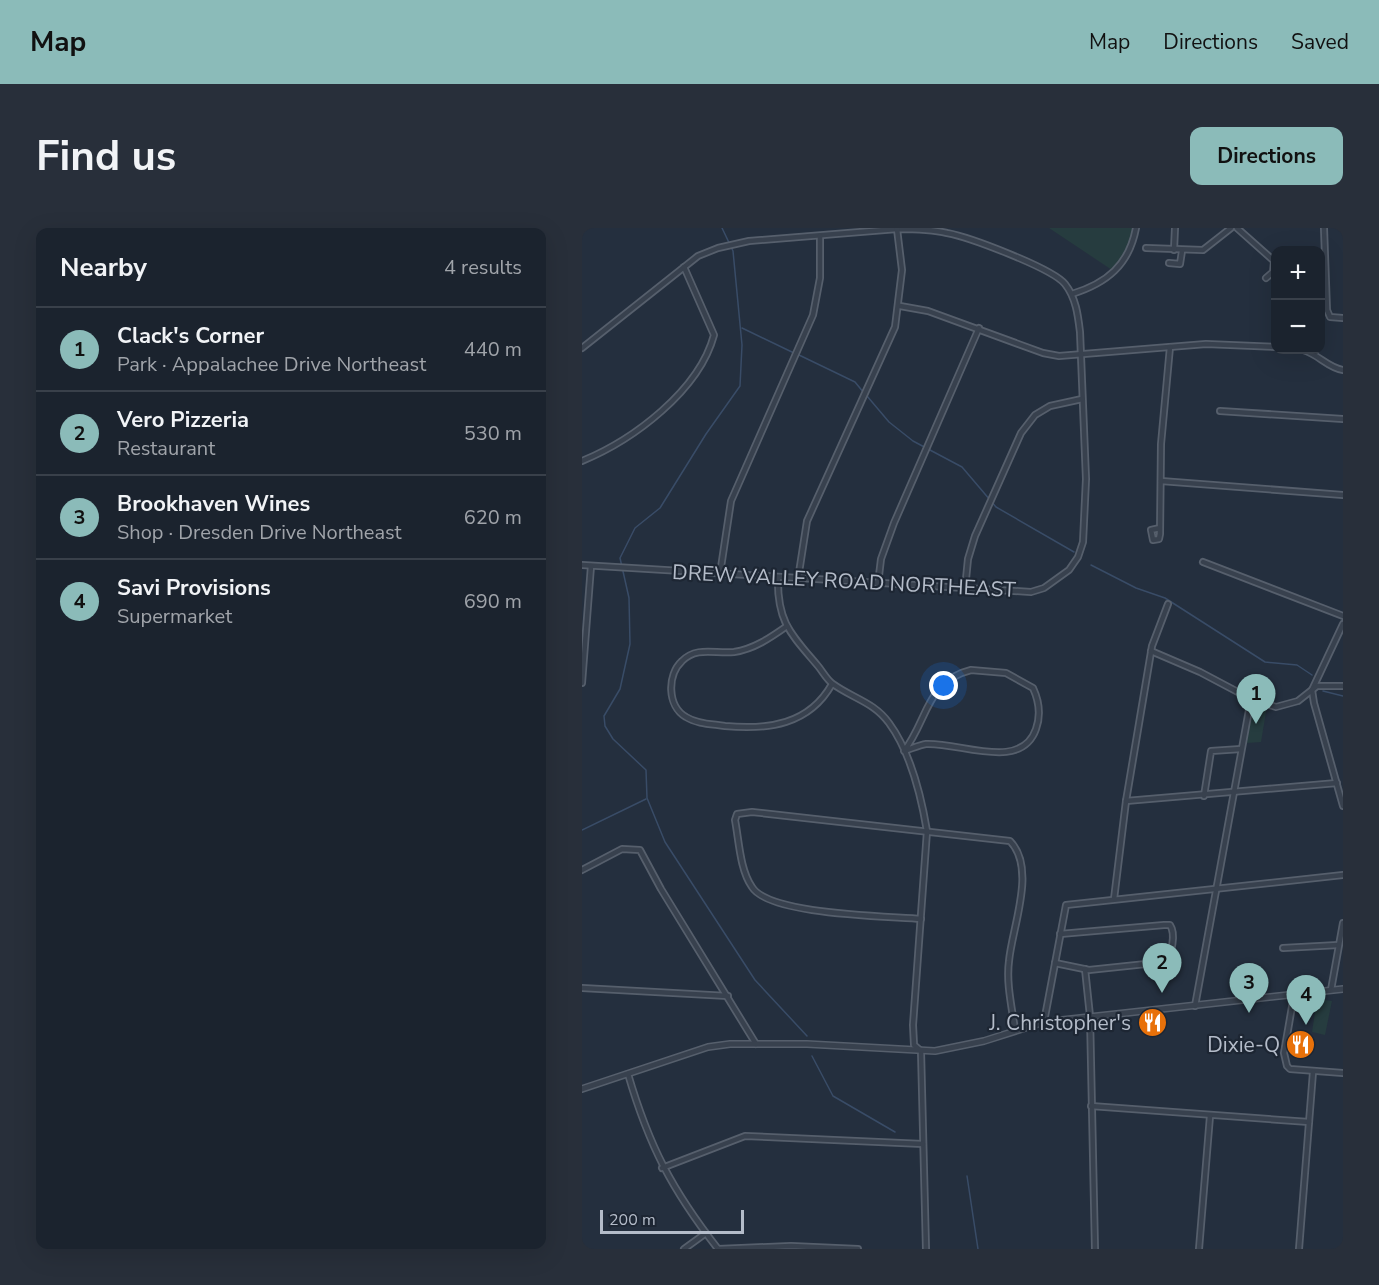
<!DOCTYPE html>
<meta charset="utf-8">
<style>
body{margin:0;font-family:"Nunito Sans",sans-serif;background:#282f3a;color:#f1f3f6}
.controls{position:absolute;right:18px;top:18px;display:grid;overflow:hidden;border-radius:12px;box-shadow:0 6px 24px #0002}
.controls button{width:54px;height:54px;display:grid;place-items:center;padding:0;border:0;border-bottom:2px solid #39404a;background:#1b232e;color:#f1f3f6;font:30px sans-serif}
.scale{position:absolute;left:18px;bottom:15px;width:144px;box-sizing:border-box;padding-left:6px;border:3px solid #b4bcc9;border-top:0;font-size:16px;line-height:21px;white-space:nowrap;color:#b4bcc9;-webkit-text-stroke:4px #1d2633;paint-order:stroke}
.you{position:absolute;left:362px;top:458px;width:21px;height:21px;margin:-15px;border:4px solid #fff;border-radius:50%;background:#1a73e8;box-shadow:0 0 0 9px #1a73e833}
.badge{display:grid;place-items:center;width:39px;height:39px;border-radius:50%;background:#8bbbb9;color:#111;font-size:20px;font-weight:700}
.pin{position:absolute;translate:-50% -50px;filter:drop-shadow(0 2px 3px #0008)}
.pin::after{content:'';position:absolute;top:32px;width:21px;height:18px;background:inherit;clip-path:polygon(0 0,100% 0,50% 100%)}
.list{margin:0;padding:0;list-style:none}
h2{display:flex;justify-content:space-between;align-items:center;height:78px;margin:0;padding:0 24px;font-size:26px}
h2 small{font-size:20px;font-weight:400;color:#a0a4aa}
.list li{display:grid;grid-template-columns:39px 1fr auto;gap:18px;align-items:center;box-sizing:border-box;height:84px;padding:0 24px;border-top:2px solid #39404a}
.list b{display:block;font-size:22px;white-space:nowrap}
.list p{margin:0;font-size:20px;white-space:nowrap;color:#a0a4aa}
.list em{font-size:20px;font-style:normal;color:#a0a4aa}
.map{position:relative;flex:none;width:761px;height:1021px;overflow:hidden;border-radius:12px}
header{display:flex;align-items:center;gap:36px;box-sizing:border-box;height:84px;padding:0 30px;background:#8bbbb9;color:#111}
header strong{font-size:28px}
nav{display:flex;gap:33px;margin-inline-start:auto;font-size:21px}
.intro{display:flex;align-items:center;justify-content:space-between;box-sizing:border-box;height:144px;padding:0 36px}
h1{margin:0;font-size:42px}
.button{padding:15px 27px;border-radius:12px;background:#8bbbb9;color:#111;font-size:21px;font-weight:700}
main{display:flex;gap:36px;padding:0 36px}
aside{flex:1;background:#1b232e;border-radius:12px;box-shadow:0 6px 24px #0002}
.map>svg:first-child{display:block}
.green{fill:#263c3f}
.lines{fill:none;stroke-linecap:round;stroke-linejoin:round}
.stream{stroke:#394c67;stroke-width:1.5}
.minor-casing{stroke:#565f6c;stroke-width:8}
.tertiary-casing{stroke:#565f6c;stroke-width:8}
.minor{stroke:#38414e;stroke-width:4.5}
.tertiary{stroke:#38414e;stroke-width:5}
.labels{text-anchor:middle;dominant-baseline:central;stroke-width:4.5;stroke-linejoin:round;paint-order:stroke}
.street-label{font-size:21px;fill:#b4bcc9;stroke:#1d2633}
.poi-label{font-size:21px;fill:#b4bcc9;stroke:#1d2633;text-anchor:end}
</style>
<header>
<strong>Map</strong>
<nav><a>Map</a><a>Directions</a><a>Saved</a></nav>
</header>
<div class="intro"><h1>Find us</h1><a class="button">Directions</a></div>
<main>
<aside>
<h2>Nearby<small>4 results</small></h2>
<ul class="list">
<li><span class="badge">1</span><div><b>Clack's Corner</b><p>Park · Appalachee Drive Northeast</p></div><em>440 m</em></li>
<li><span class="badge">2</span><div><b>Vero Pizzeria</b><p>Restaurant</p></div><em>530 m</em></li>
<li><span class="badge">3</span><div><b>Brookhaven Wines</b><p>Shop · Dresden Drive Northeast</p></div><em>620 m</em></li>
<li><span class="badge">4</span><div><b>Savi Provisions</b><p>Supermarket</p></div><em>690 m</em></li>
</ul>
</aside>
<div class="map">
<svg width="761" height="1021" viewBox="0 0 761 1021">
<rect width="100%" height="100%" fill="#242f3e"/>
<g class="green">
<polygon points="467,0 553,0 550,24 530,42"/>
<polygon points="670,474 685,478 679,514 664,515"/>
<polygon points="735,771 750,773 743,807 730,804"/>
</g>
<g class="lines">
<g class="stream">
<polyline points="140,0 151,23 160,117 158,158 124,206 78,280 53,300 38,330 47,370 48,416 38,461 22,488 23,498 31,511 64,542 65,570 83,614 173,752 225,808"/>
<polyline points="160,100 212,125"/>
<polyline points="217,127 273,154 282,165"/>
<polyline points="285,168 307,194 331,213 380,239 414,279 492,324"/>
<polyline points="509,337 554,360 583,370 683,434 715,437 730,447"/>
<polyline points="741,463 761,468"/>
<polyline points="0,602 64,571"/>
<polyline points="230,828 251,868 313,904"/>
<polyline points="385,948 396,1021"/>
</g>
<defs>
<g id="minor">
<polyline points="655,0 692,33 691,44 684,50"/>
<polyline points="742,0 745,82 748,89 761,90"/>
<polyline points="564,20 621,22 649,0"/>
<polyline points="592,22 593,0"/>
<polyline points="587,35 598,36 600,23"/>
<path d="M490,66c35,-11 57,-29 64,-66"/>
<polyline points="318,78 346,83 461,125 477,128 624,116 694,119"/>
<path d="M0,120l116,-92 20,-8 31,-7 148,-12c17,0 33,0 50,4 22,4 105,35 118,51 11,14 13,31 15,48l6,147 -3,63 -5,15 -9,13 -25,18 -13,4 -449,-27"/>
<path d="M721,122c15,4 25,18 40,20"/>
<polyline points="638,183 761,191"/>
<path d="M0,233c51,-21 117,-70 132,-126l-30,-68"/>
<polyline points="579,253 761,267"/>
<polyline points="578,300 569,302 571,312 577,311 578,306 579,216 588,119"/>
<polyline points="621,334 761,388"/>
<polyline points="138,346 149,273 231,87 238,50 238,8"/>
<path d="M196,350c-1,44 13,56 40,88 5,6 9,14 15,18 19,14 41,18 56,39 22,30 32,72 38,108l-14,194 1,20 7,6 5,198"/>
<polyline points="216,351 225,293 313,99 320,42 315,1"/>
<polyline points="296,356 299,331 312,295 397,100"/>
<polyline points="383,361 386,331 393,308 439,205 453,187 468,178 500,171"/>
<polyline points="761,396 730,462 732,475 761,578"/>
<path d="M205,398c-17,12 -33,23 -53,26 -19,2 -37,-6 -52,9 -15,14 -15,45 4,56 11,7 26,7 39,9 43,4 84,-1 107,-42"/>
<polyline points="569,423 618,444 669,471 694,479 716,473 735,458 761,458"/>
<path d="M389,442l35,3 27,15c6,13 8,27 3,41 -15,43 -76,13 -110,15 -7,1 -15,5 -22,7 24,-31 22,-70 67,-81z"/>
<polyline points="0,455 9,338"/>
<polyline points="622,568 629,523 659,521"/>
<polyline points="544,573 755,555"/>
<polyline points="0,642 40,621 58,622 79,661 174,816"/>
<polyline points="532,671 544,573 570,418 586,376"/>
<path d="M339,691c-34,-3 -152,-4 -169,-32 -12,-17 -13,-46 -17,-67l2,-6 15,-2 258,29c27,28 2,86 -1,120 -3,22 3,47 6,69"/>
<polyline points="701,720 756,717"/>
<path d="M473,735l34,7 76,-8c7,-8 11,-28 5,-37h-6l-104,9"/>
<polyline points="503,741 508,788 513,1021"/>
<polyline points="0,760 146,768"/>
<polyline points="749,762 761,695"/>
<polyline points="712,767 702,825 705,838 708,841 761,845"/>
<polyline points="613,778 669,471"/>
<polyline points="462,794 484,677 761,647"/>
<path d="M46,846c21,72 44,116 90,175"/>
<polyline points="509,878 727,894"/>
<polyline points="80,940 163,908 341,916"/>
<polyline points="102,1021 124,1005"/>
<polyline points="136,1021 209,1018 276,1021"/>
<polyline points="617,1021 628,888"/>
<polyline points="717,1021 731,844"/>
</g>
<polyline id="tertiary" points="0,861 126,819 148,816 225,816 353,823 402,813 462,794 761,761"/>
</defs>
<use href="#minor" class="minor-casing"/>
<use href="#tertiary" class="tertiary-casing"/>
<use href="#minor" class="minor"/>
<use href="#tertiary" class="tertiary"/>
</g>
<defs>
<symbol id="restaurant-disc" viewBox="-11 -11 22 22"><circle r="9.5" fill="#e8710a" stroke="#1d2633"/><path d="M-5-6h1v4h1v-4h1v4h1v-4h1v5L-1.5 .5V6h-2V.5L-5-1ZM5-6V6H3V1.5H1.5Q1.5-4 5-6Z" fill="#fff"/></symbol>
</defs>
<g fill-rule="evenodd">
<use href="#restaurant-disc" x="554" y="778" width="33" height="33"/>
<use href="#restaurant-disc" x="702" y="800" width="33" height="33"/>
</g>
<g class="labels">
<g class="street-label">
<text transform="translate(262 353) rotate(3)">DREW VALLEY ROAD NORTHEAST</text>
</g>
<g class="poi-label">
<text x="549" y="795">J. Christopher's</text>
<text x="698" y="817">Dixie-Q</text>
</g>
</g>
</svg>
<div class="controls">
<button>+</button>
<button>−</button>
</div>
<div class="scale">200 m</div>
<div class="you"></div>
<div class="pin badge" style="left:674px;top:496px">1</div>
<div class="pin badge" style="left:580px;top:765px">2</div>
<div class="pin badge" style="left:667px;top:785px">3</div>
<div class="pin badge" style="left:724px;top:797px">4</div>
</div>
</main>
